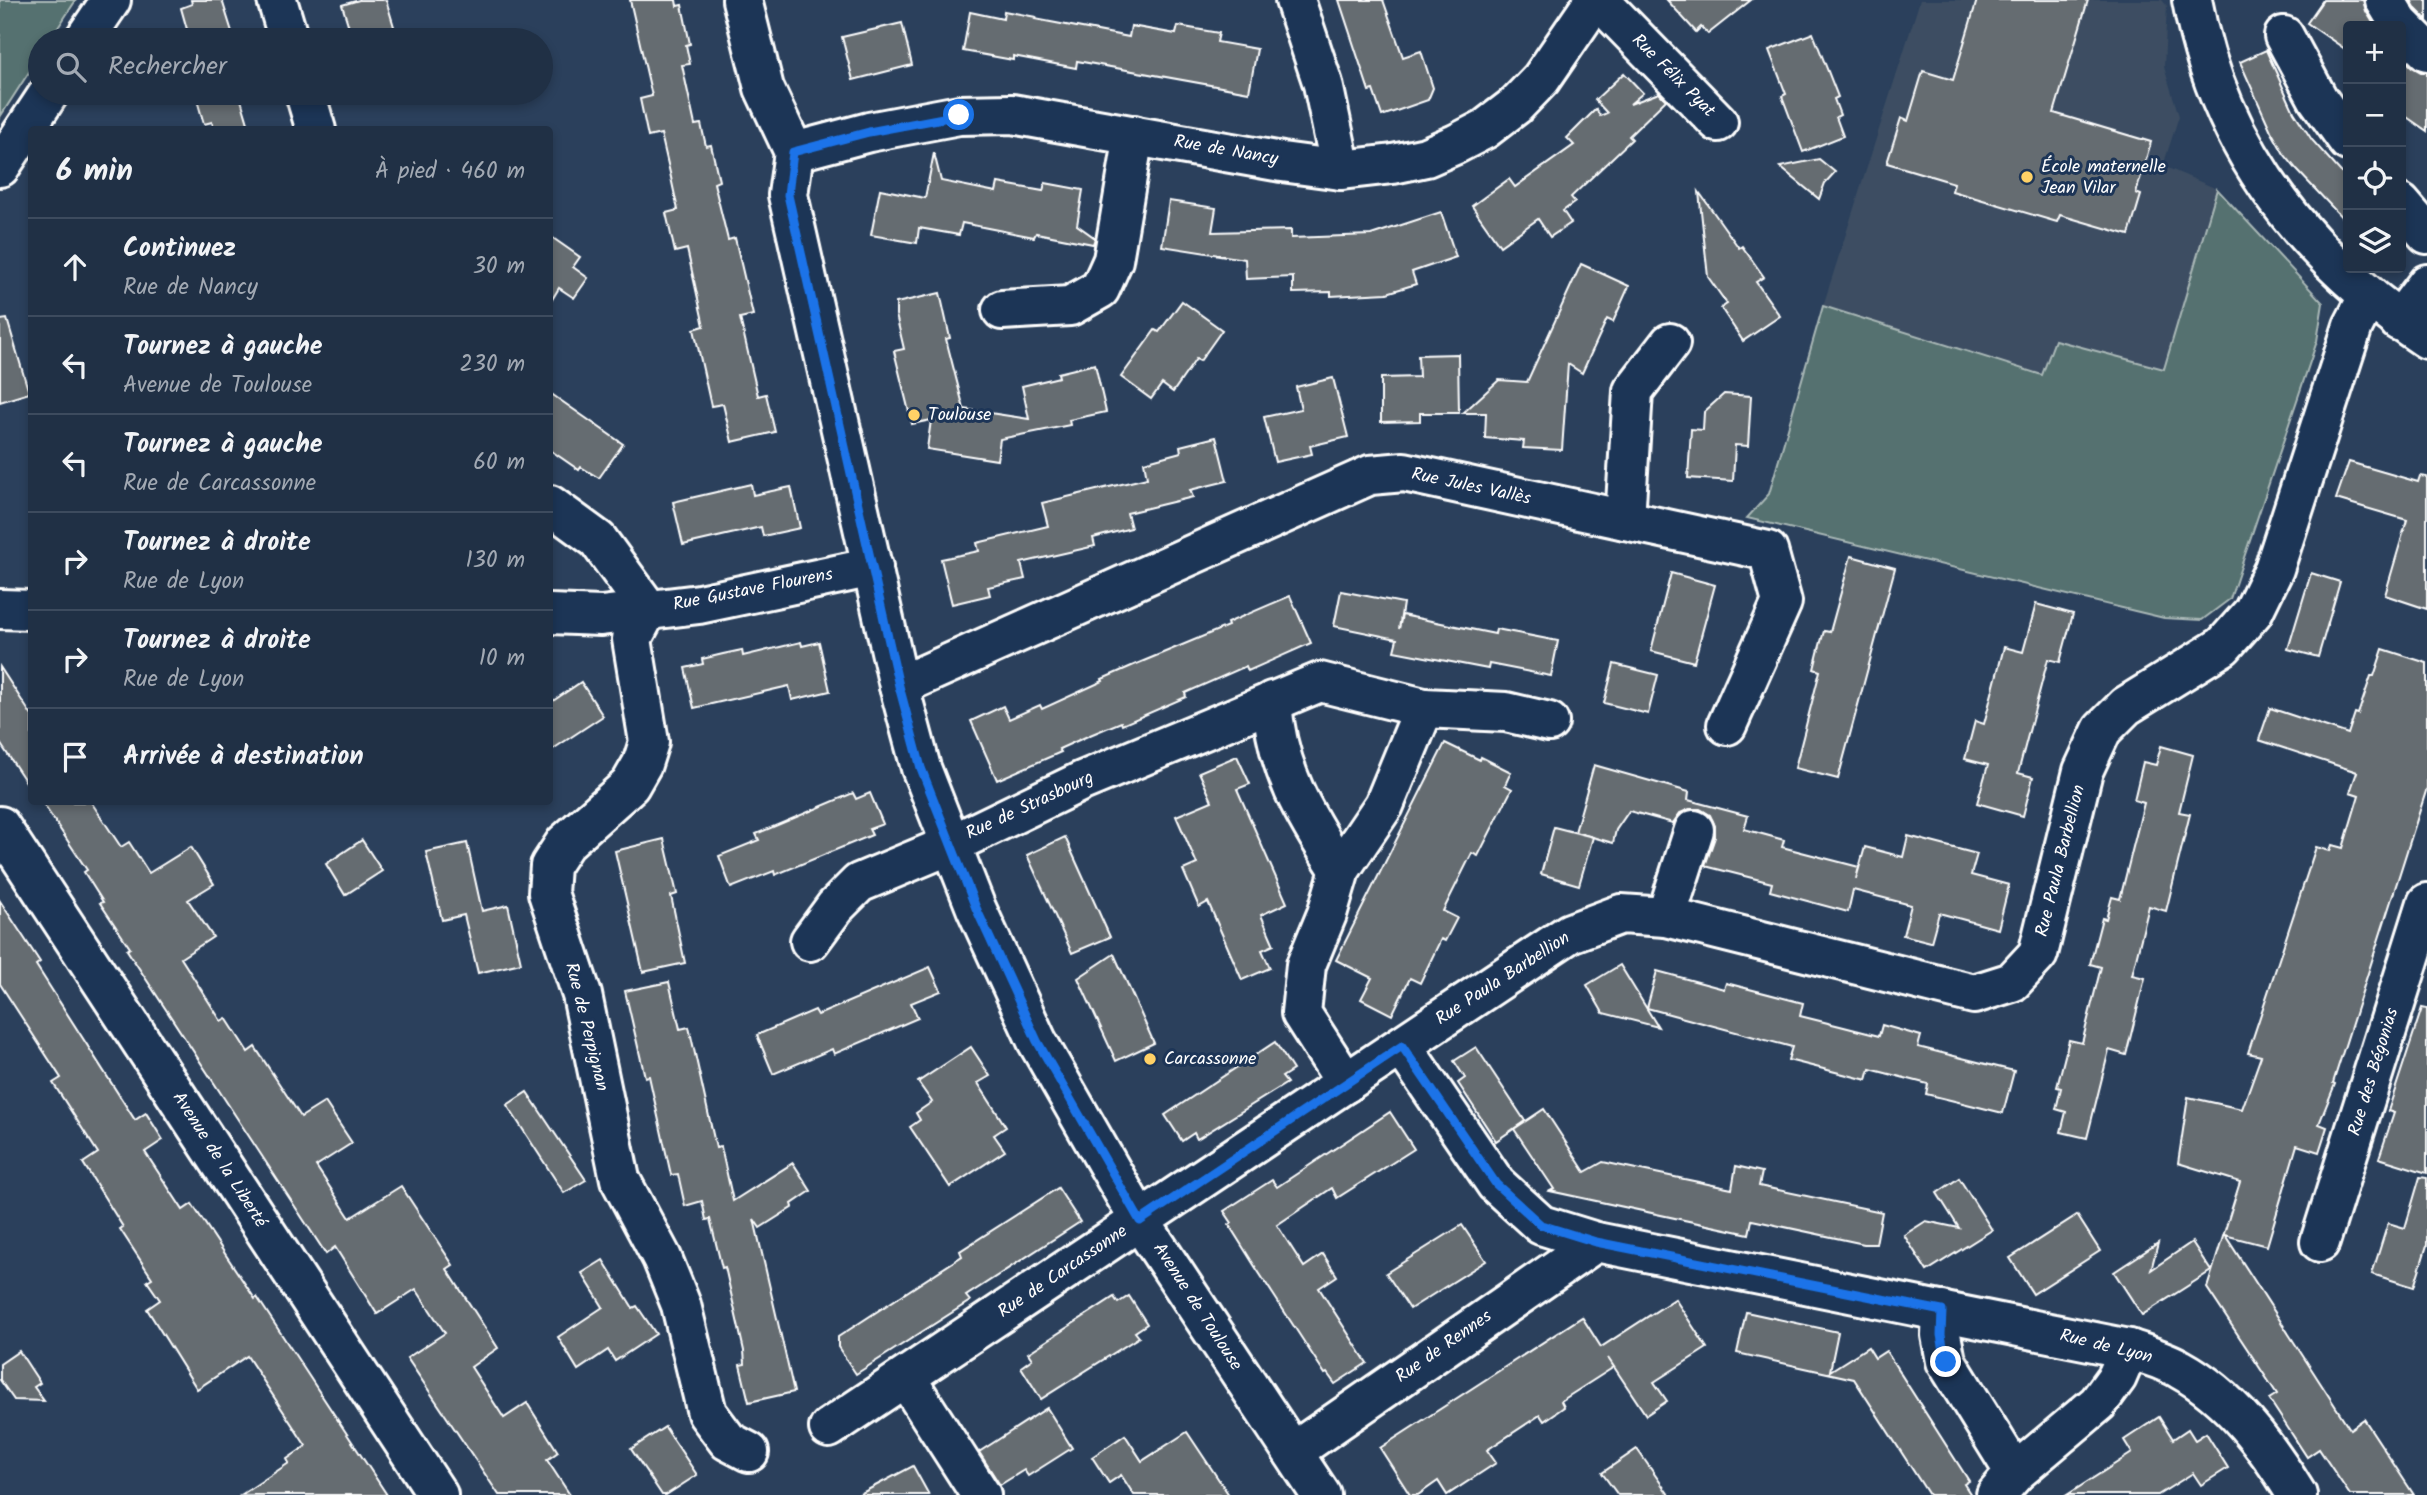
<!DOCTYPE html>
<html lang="fr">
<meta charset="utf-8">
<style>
body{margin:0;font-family:Kalam,sans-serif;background:#28384c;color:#f1f3f6}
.controls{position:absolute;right:21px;top:21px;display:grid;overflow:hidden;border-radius:7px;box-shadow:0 4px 10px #0003}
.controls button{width:63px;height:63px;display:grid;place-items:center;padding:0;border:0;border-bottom:2px solid #3d4b5e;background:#203045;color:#f1f3f6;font:35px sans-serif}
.stop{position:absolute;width:21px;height:21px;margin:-16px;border:5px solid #1a73e8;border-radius:50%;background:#fff}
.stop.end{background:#1a73e8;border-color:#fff;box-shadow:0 2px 7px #0008}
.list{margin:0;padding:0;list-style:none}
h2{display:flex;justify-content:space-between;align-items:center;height:91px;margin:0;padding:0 28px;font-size:30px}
h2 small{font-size:23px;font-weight:400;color:#a2a9b3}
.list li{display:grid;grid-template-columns:46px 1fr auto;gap:21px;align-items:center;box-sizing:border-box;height:98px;padding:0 28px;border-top:2px solid #3d4b5e}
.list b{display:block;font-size:26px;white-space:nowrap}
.list p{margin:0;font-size:23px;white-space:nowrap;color:#a2a9b3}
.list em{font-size:23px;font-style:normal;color:#a2a9b3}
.icon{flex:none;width:38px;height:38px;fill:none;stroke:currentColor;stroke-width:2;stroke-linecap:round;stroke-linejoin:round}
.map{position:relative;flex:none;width:2427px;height:1495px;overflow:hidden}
.search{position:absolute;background:#203045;box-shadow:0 4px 10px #0003;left:28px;top:28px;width:525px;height:77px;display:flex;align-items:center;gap:18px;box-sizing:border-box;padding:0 24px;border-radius:38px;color:#a2a9b3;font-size:26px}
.panel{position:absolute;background:#203045;box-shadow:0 4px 10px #0003;left:28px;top:126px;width:525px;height:679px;border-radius:7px}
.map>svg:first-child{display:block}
.built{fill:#3c4d62}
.green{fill:#54716f;stroke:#aab8b7;stroke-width:2}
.building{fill:#656c71;stroke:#fff;stroke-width:2}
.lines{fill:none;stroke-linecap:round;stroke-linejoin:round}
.minor-casing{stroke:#fff;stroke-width:44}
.minor{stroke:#1d3557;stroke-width:38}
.route{stroke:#1a73e8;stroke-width:9}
.poi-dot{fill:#ffd166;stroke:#1d3557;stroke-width:2.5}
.labels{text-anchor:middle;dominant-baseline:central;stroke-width:6;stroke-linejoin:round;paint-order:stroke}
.street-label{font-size:18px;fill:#fff;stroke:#1d3557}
.poi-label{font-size:18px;fill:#fff;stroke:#1d3557;text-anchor:start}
</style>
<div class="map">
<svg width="2427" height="1495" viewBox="0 0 2427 1495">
<rect width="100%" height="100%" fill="#2b405c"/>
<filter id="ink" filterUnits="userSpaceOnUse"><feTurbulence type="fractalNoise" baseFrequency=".0143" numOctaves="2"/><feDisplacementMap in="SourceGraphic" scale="14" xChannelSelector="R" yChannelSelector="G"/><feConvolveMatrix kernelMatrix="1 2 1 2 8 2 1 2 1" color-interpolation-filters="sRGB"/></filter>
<g filter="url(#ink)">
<polygon class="built" points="1920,0 2162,0 2167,6 2164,67 2179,116 2163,166 2217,189 2165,370 2055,340 2043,376 1823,306"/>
<g class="green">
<polygon points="0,0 76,0 50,40 40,40 40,55 0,117"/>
<polygon points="2217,189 2323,303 2317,341 2230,599 2202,620 2164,618 1747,518 1769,494 1823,306 2042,375 2055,340 2164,369"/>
</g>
<g class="building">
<polygon points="191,0 222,0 233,35 214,40 190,40 181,8 192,4"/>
<polygon points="359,0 386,0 398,40 353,40 342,5"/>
<polygon points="630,0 676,0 677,6 682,5 690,44 686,45 690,64 682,65 695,125 701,124 706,146 711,145 719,181 714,183 728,240 735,238 753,315 740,318 758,396 766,394 775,432 732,442 723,404 711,406 694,329 704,326 687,249 675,252 666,213 678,210 670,173 661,134 648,137 640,99 652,96"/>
<polygon points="1339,0 1383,0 1403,57 1421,51 1433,88 1428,100 1382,116 1373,90 1369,91"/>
<polygon points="1667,0 1751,0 1708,34 1701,27 1696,32"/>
<polygon points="1977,0 2088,0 2054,113 2151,142 2136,193 2141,195 2129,235 2060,215 2057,222 1952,191 1954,183 1887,163 1901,118 1908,121 1923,71 1953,80"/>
<polygon points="2323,0 2363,0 2366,11 2375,26 2348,26 2348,51 2307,23"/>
<polygon points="2411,0 2427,0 2427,20 2416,9"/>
<polygon points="1004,11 1036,17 1035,19 1129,37 1131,26 1176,34 1178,26 1219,33 1217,42 1257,49 1249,92 1077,61 1076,68 1013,56 1013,60 963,51 970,12 1003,19"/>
<polygon points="902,23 912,65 853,80 842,37"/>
<polygon points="1813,33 1838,97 1834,99 1840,115 1836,117 1843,136 1803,152 1782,96 1786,94 1769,50"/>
<polygon points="2266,50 2294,112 2312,140 2348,180 2348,224 2297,170 2284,154 2271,131 2240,62"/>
<polygon points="2403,58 2412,67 2421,72 2427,72 2427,131 2401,113 2401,61"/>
<polygon points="1624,73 1643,93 1630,104 1659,93 1666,100 1629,136 1632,139 1571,197 1575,202 1563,211 1571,223 1550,237 1538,219 1500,246 1472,206 1509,179 1515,187 1574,145 1567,138 1596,109 1600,116 1607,113 1595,100"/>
<polygon points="195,93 239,93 250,130 214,130 212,122 204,124"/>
<polygon points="934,153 941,181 996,192 998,183 1043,191 1045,183 1083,190 1077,225 1095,238 1093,244 1036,233 1034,237 962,223 959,235 919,228 917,243 871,235 880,189 925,198"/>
<polygon points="1819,159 1835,172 1825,183 1819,199 1780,167"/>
<polygon points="1699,192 1739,248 1742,246 1764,277 1756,282 1780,316 1743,341 1721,308 1727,304 1708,277"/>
<polygon points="1169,201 1216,208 1212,232 1291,230 1291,238 1371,235 1441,212 1456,257 1412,272 1416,284 1387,293 1331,296 1331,292 1293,293 1293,277 1246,279 1245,259 1162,246"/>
<polygon points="550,236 580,257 573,267 588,278 574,298 559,288 550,303"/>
<polygon points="1581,264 1629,286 1613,322 1607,319 1582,373 1568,364 1562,450 1523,448 1524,441 1485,438 1486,413 1463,413 1499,380 1527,382"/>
<polygon points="940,293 950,338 946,339 964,409 1029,419 1022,386 1059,377 1058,373 1095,364 1106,412 1069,420 1070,425 1000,439 997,460 927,449 931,420 912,424 894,351 904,349 896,315 896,303"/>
<polygon points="1182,301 1222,330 1200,361 1196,359 1173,392 1162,384 1151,399 1121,377 1155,330 1159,332"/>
<polygon points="7,319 29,393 0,402 0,320"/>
<polygon points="1458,354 1459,413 1420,413 1420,421 1381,422 1381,378 1419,377 1418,355"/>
<polygon points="1333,378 1348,437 1310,446 1312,454 1275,462 1264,417 1301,409 1296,387"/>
<polygon points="550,393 623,444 599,478 581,467 579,470 550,450"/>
<polygon points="1724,394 1751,396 1748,446 1735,445 1733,481 1688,478 1691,429 1703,430 1704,412"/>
<polygon points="1216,437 1227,481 1190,490 1193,497 1127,513 1131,528 1093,538 1095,546 1021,563 1025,579 988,587 990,595 952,604 941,559 979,551 977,543 1048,526 1042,503 1147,478 1144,462 1181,452 1180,446"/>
<polygon points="2349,462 2418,482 2420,476 2427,477 2427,609 2385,595 2407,520 2336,499"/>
<polygon points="751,484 753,495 791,487 800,528 763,536 761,527 683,545 673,502"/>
<polygon points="1851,556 1895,568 1838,779 1795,768 1820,671 1814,669 1819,649 1824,631 1830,632"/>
<polygon points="1671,573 1715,585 1694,662 1651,651"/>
<polygon points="2311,573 2340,582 2318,657 2288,649"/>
<polygon points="1341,591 1403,603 1399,629 1402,615 1495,634 1496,629 1558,641 1551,676 1489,664 1488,669 1394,651 1397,639 1334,626"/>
<polygon points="1290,596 1311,643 1248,671 1246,666 1185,693 1186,697 1122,725 1121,722 1090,735 1059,749 1061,752 997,780 971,721 1003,706 1009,719 1040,705 1042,709 1103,681 1102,679 1134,665 1228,626 1227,623"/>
<polygon points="2036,604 2073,614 2060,662 2048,659 2018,773 2033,777 2023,816 1977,803 1988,765 1965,759 1975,721 1984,724 2004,647 2023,652"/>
<polygon points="801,642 802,646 819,642 830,691 792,700 789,686 694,708 685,668 703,664 702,659 723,654 742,650 743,656"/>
<polygon points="2383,649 2427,663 2427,788 2333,1083 2335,1084 2319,1124 2327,1127 2319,1152 2297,1145 2267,1246 2225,1235 2350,1429 2364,1419 2414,1495 2350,1495 2319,1449 2307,1457 2269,1399 2277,1394 2207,1288 2240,1182 2178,1163 2188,1097 2242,1109 2261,1056 2248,1053 2316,847 2330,851 2332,845 2343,848 2359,795 2350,792 2357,772 2259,740 2270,708 2348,734 2355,713 2358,714 2371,676 2374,676"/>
<polygon points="1614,664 1658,675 1648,714 1604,703"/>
<polygon points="0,667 32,716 32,791 0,743"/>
<polygon points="581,682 603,716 550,751 550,703"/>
<polygon points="1445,743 1480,760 1481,757 1511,772 1505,785 1512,789 1478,856 1472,853 1443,911 1457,918 1445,941 1441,939 1420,983 1410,978 1392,1015 1361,999 1372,978 1336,960"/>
<polygon points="2161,746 2193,755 2179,812 2190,814 2166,911 2149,906 2132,975 2145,978 2126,1055 2109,1050 2087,1138 2061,1132 2066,1112 2056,1109 2061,1088 2057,1087 2069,1040 2082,1043 2101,967 2090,964 2102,918 2106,919 2112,897 2120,899 2144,803 2134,800 2143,762 2156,765"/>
<polygon points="1237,756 1250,784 1237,789 1287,903 1261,915 1274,945 1262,950 1270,968 1242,980 1208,902 1199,907 1183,870 1197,864 1176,816 1212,801 1199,772"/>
<polygon points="1594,765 1689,792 1688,800 1748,816 1744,829 1784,840 1782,847 1859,867 1856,879 1865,847 1903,857 1908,836 1977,854 1971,875 2009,885 1998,929 1939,913 1931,942 1903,935 1911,905 1853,890 1848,912 1770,891 1772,883 1705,866 1715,837 1715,826 1710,815 1700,809 1690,809 1680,813 1673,823 1629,811 1616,830 1613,843 1575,832"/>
<polygon points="853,793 856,799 870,793 883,824 869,829 872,835 775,875 774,871 731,888 719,856 759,840 756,834"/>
<polygon points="42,802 91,802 121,847 129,842 149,873 191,847 214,884 188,900 213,937 181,958 221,1021 226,1018 248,1052 255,1047 301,1117 325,1102 352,1143 316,1166 350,1218 401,1186 453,1265 447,1269 498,1348 471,1367 504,1418 527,1403 558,1452 547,1460 570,1495 499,1495 407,1358 445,1333 416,1289 377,1314 335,1247 326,1254 127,950 130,948 100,903 103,902 84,872 87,870"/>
<polygon points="1554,827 1593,837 1579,885 1541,874"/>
<polygon points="1065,837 1110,937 1072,953 1027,855"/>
<polygon points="664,839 677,894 671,896 685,963 643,972 615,851"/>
<polygon points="362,840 382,871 345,895 326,864"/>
<polygon points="467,843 482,911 508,905 521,963 478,973 464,915 442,920 426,852"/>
<polygon points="0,901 40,962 36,965 135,1120 146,1113 163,1140 145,1152 183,1210 192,1204 255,1299 257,1297 387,1495 241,1495 289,1463 287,1459 306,1446 247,1356 197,1389 147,1309 160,1300 147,1281 152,1278 120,1229 123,1227 83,1163 98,1153 53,1083 61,1078 0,984"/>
<polygon points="1114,954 1154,1043 1116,1061 1078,978"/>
<polygon points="1620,965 1658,1027 1603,1013 1587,985"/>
<polygon points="930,967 941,991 911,1003 918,1018 834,1054 832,1049 773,1074 757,1035 815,1010 818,1015"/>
<polygon points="1657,971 1724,989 1726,983 1803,1003 1800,1016 1840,1026 1879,1036 1882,1025 1921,1036 1918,1047 2014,1071 2003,1113 1926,1094 1928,1084 1870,1069 1867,1080 1788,1060 1792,1047 1647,1008"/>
<polygon points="669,982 680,1029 689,1027 716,1148 721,1147 733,1201 793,1163 811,1191 792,1204 793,1207 760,1228 754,1219 794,1392 749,1402 740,1365 745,1364 744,1351 725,1267 722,1268 710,1219 706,1220 702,1201 685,1206 678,1174 671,1175 649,1076 645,1077 625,991"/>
<polygon points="2422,1008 2427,1009 2427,1173 2379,1158 2394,1113 2388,1111"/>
<polygon points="1275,1042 1293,1070 1282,1077 1287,1083 1197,1139 1194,1133 1182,1141 1165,1115"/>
<polygon points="971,1047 990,1076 978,1083 1006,1127 994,1135 1005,1151 950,1187 910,1127 920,1120 916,1113 932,1102 918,1082"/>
<polygon points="1476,1047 1525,1121 1496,1141 1458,1083 1465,1078 1454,1061"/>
<polygon points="527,1092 586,1180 564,1193 507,1105"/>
<polygon points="1544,1109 1585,1172 1603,1162 1732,1189 1736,1166 1762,1172 1759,1186 1882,1212 1876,1244 1864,1244 1752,1220 1749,1234 1550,1191 1554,1189 1514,1129"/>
<polygon points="1390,1112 1414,1149 1337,1198 1332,1188 1277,1225 1304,1267 1323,1254 1337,1276 1319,1288 1367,1363 1335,1384 1327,1373 1325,1374 1256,1268 1229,1225 1232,1223 1224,1211 1272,1180 1277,1187"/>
<polygon points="2420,1177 2427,1178 2427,1245 2414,1287 2372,1274 2388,1223 2405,1228"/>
<polygon points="1959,1178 1992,1230 1927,1271 1904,1235 1926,1221 1959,1228 1937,1193"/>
<polygon points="1058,1188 1080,1222 966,1296 970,1301 856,1374 838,1347 838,1337 962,1256 960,1251"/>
<polygon points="2077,1215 2100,1251 2033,1294 2010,1258"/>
<polygon points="1462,1225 1486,1261 1410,1309 1386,1273"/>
<polygon points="2192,1242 2211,1271 2142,1315 2114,1272 2158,1243 2151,1270"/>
<polygon points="603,1260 633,1308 637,1306 656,1334 615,1361 608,1350 578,1370 558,1337 603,1307 582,1273"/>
<polygon points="1129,1296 1147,1324 1135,1332 1139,1337 1041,1399 1021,1367 1032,1359 1028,1353 1114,1297 1118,1303"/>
<polygon points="1675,1299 1707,1348 1654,1382 1667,1401 1646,1415 1608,1358 1614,1367 1561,1401 1564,1407 1544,1421 1540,1415 1487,1450 1496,1463 1447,1495 1438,1481 1418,1495 1410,1495 1380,1448 1582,1317 1601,1347"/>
<polygon points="1746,1312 1838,1332 1830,1371 1868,1347 1875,1358 1886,1351 1969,1481 1964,1484 1971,1495 1929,1495 1854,1379 1737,1353"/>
<polygon points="19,1351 40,1383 34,1387 44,1401 14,1400 0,1380 0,1364"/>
<polygon points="1047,1408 1072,1448 1028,1476 1024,1470 1000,1485 979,1452"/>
<polygon points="2159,1417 2173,1439 2188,1429 2195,1440 2206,1433 2228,1468 2201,1485 2193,1473 2158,1495 2067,1495 2132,1453 2124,1440"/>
<polygon points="665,1427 697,1475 666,1495 662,1495 631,1449"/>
<polygon points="1187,1432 1229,1495 1134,1495 1121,1475 1109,1483 1092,1457 1125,1435 1142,1461"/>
<polygon points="1637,1449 1669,1495 1618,1495 1602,1473"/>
<polygon points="913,1466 929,1495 858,1495"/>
</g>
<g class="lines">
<defs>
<g id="minor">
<polyline points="277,0 289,40"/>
<polyline points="742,0 764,88 794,152 788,195 899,686 921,768 976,908 1037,1041 1140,1221 1321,1495"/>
<polyline points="1295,0 1323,84 1341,170"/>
<polyline points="1599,0 1718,122"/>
<path d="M2192,0c27,147 112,257 235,339"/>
<polyline points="2385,0 2399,23 2427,51"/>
<polyline points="2284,36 2318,99 2348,141"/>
<polyline points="84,40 111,0"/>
<polyline points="305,93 316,130"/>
<polyline points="794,152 869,132 959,115 1012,114 1282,162 1341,170 1393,164 1426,157 1456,144 1485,129 1515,106 1541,79 1595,0"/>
<polyline points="0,167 49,93"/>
<polyline points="2401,204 2427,234"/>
<polyline points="1002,310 1070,306 1100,289 1113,260 1134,135"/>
<polyline points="2399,321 2427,284"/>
<polyline points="550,505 598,540 648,609 632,639 649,742 642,764 630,785 565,843 550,866 548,893 582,995 620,1179 662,1258 681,1305 707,1413 728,1441 749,1452"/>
<polyline points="1625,520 1633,391 1670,343"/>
<polyline points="0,609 32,610"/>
<polyline points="550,614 601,616 699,604 873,567"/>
<polyline points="899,686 1370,475 1404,472 1768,551 1782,602 1727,725"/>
<path d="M1272,701c4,67 32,114 68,169"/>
<polyline points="0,826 438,1495"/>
<polyline points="1666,917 1694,830"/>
<polyline points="810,941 835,907 859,883 950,845 1082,781 1320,682 1424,708 1506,712 1549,722"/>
<path d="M1402,1046l94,138 45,41 55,17 533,107c17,6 36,11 51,20 51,28 87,77 117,126"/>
<polyline points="1346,1083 1301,1013 1306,965 1327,914 1340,870 1384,805 1424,708"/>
<polyline points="2320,1242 2427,903"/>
<polyline points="1942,1311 1941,1335 1946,1361 2015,1473"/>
<polyline points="906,1378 981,1495"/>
<polyline points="829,1428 1570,933 1621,914 1666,917 1974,994 2012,982 2038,954 2083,771 2102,730 2126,706 2223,646 2253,612 2274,569 2353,326 2368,297"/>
<polyline points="1293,1452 1596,1242"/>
<polyline points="1996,1495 2015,1473 2098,1403 2117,1377 2129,1349"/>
</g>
</defs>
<use href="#minor" class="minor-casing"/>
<use href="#minor" class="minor"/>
</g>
</g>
<g class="lines" filter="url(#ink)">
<polyline class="route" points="959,115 869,132 793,152 788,195 899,686 921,768 976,908 1037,1041 1140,1221 1402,1046 1496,1184 1541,1225 1596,1242 1942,1311 1941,1335 1946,1362"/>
</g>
<g class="poi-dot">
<circle cx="2027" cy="177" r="7"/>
<circle cx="914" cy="415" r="7"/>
<circle cx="1150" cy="1059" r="7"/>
</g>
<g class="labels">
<g class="street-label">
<text transform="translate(1673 76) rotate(45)">Rue Félix Pyat</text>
<text transform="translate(1226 151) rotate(10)">Rue de Nancy</text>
<text transform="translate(1471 487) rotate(12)">Rue Jules Vallès</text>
<text transform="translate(753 590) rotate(-11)">Rue Gustave Flourens</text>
<text transform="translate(1030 806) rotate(-25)">Rue de Strasbourg</text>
<text transform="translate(2061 861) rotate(-76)">Rue Paula Barbellion</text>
<text transform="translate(1503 979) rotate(-33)">Rue Paula Barbellion</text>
<text transform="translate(586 1027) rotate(76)">Rue de Perpignan</text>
<text transform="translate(2374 1072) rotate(-73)">Rue des Bégonias</text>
<text transform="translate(219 1160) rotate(57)">Avenue de la Liberté</text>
<text transform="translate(1063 1272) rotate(-34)">Rue de Carcassonne</text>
<text transform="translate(1197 1307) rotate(57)">Avenue de Toulouse</text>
<text transform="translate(1444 1347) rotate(-35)">Rue de Rennes</text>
<text transform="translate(2106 1347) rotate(14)">Rue de Lyon</text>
</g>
<g class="poi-label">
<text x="2041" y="167">École maternelle<tspan x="2041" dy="21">Jean Vilar</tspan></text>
<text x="928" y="415">Toulouse</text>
<text x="1164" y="1059">Carcassonne</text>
</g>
</g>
</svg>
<div class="controls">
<button>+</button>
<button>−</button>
<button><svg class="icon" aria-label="locate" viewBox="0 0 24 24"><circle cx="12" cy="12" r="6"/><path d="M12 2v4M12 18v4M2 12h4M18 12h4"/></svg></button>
<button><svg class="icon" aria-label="layers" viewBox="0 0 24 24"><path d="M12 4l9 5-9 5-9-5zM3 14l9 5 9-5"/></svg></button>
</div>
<div class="stop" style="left:959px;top:115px"></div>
<div class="stop end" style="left:1946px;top:1362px"></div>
<div class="search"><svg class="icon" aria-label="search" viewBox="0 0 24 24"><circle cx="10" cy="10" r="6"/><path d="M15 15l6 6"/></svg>Rechercher</div>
<section class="panel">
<h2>6 min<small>À pied · 460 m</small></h2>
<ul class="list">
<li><svg class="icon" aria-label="ahead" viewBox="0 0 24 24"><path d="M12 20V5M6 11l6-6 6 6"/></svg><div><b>Continuez</b><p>Rue de Nancy</p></div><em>30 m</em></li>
<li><svg class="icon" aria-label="left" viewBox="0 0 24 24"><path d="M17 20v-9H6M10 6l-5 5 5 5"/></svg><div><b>Tournez à gauche</b><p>Avenue de Toulouse</p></div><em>230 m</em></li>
<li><svg class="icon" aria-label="left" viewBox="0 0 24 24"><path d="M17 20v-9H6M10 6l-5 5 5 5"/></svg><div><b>Tournez à gauche</b><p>Rue de Carcassonne</p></div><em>60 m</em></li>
<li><svg class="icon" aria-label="right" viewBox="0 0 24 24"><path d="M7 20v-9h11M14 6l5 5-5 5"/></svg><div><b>Tournez à droite</b><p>Rue de Lyon</p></div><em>130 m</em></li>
<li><svg class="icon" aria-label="right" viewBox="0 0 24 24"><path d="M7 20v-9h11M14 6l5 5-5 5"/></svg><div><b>Tournez à droite</b><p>Rue de Lyon</p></div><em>10 m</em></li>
<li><svg class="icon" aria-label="arrive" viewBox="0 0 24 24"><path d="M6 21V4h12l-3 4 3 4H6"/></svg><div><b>Arrivée à destination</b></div></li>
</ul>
</section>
</div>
